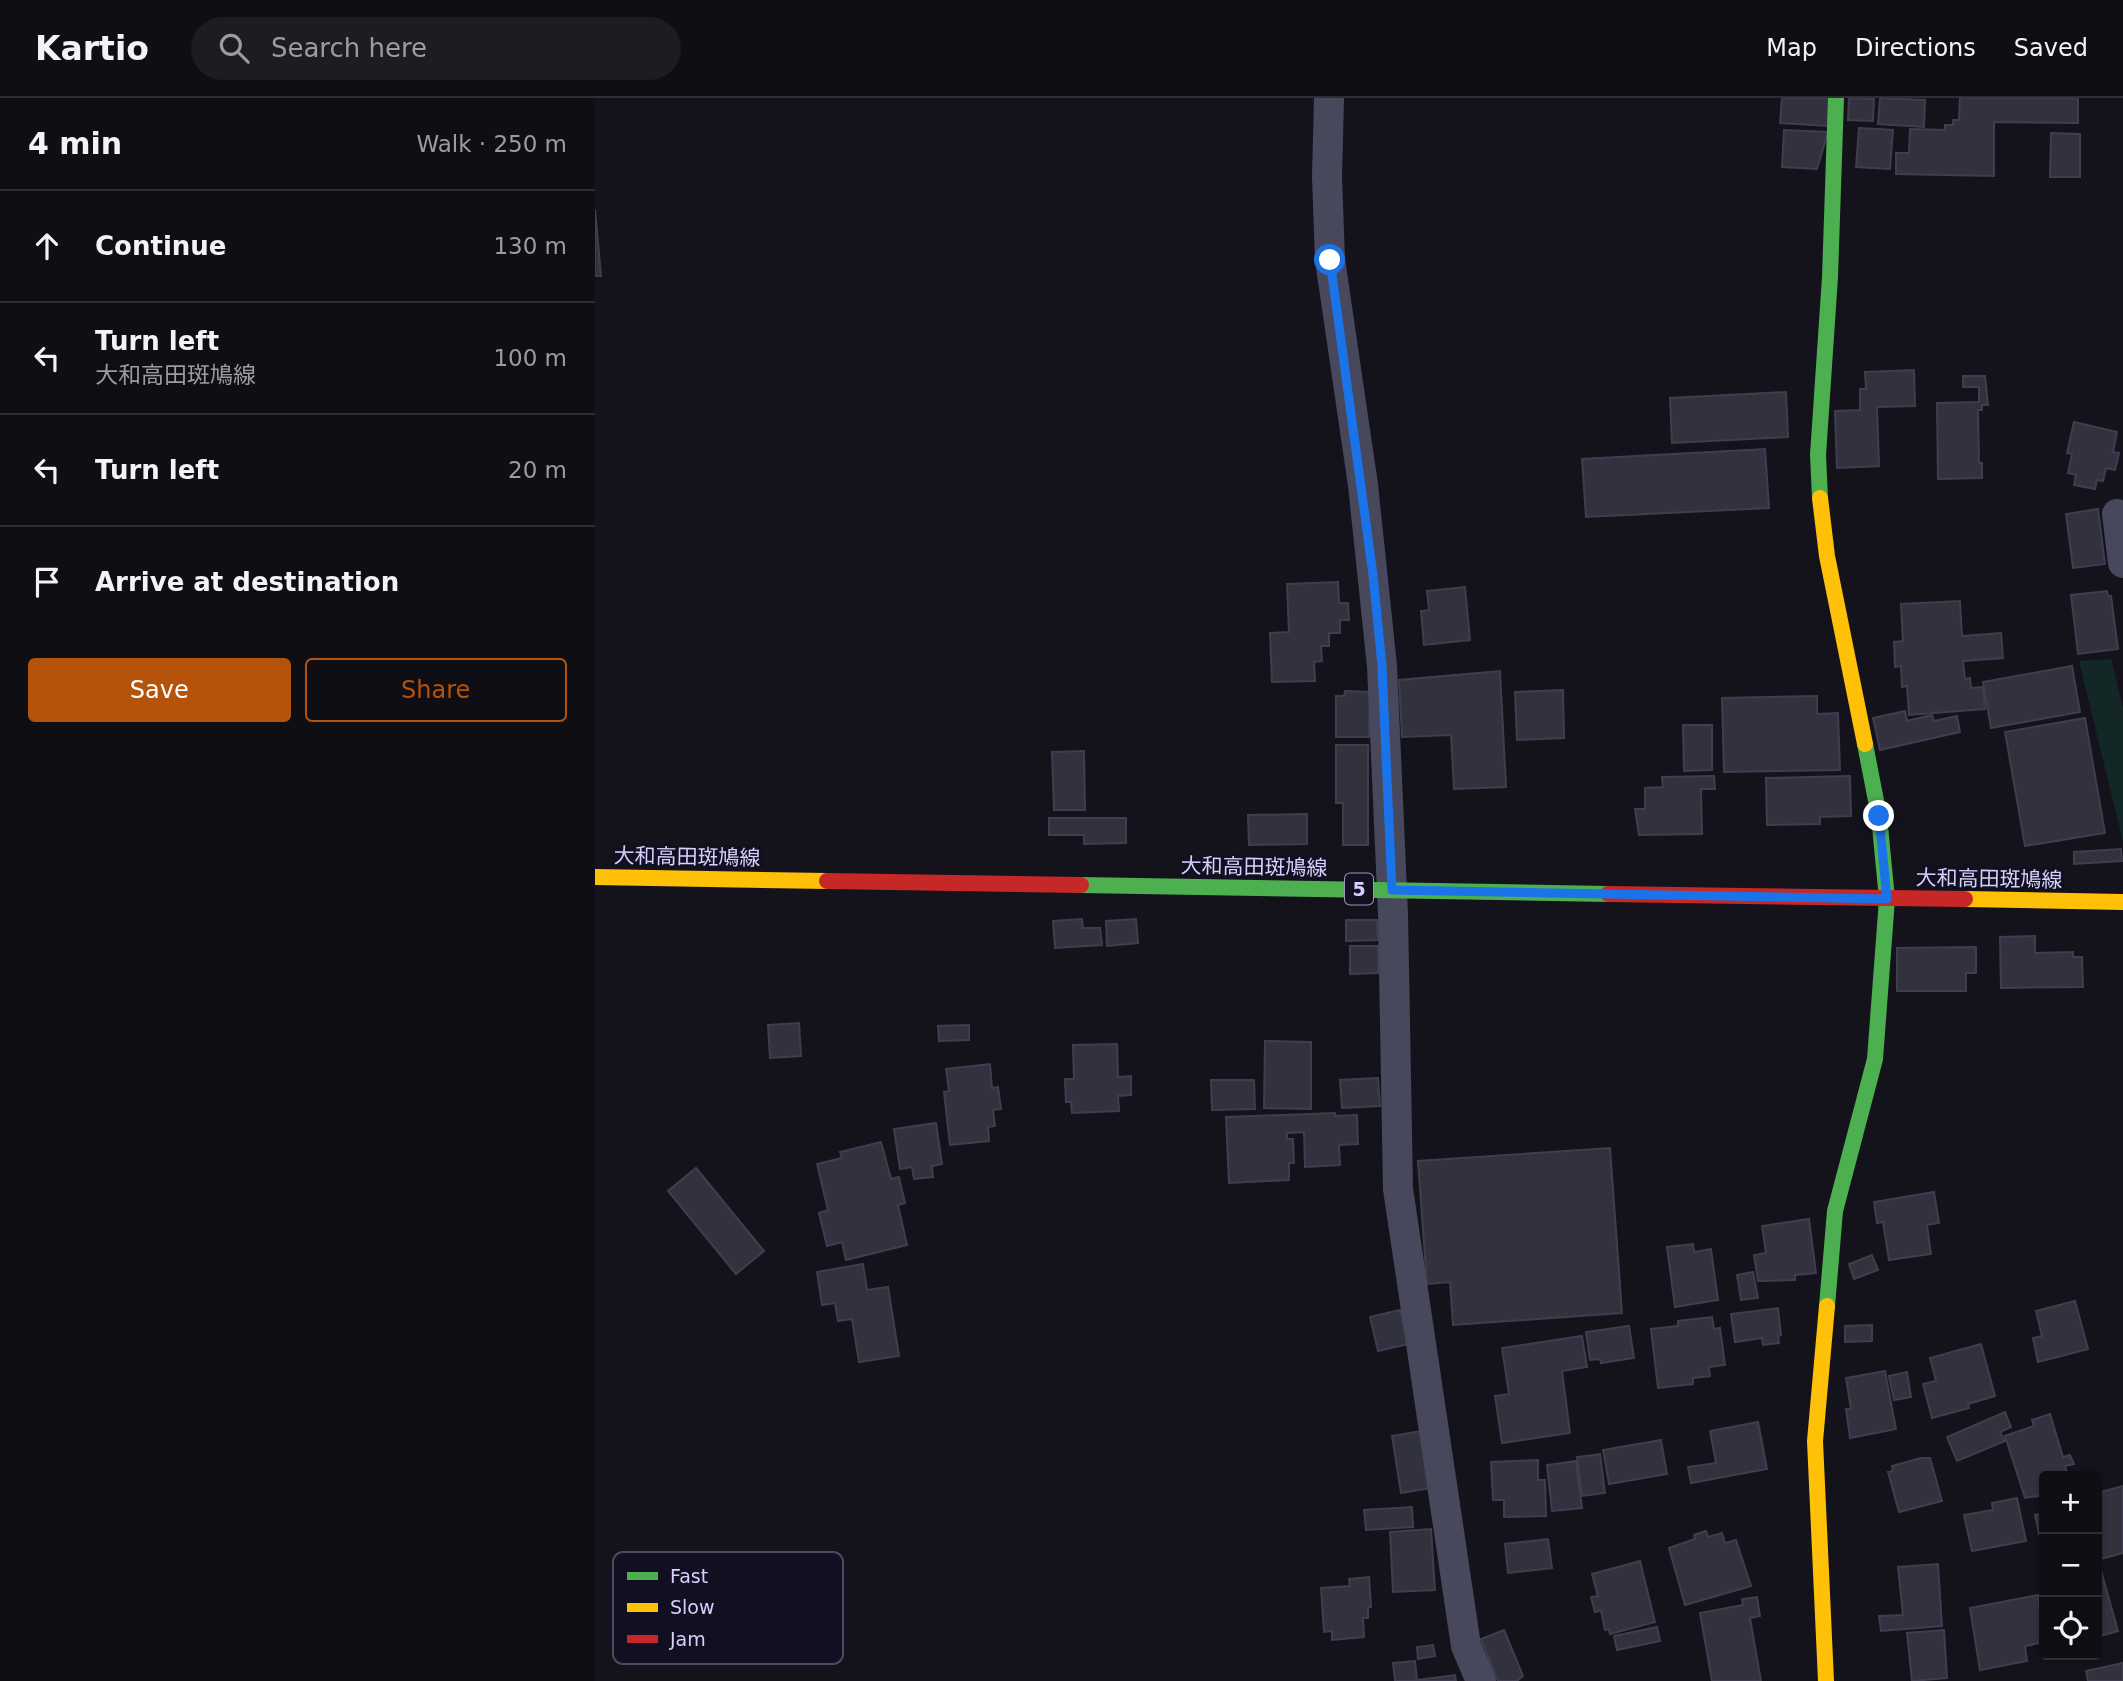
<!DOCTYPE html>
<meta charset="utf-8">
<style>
body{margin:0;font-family:"DejaVu Sans","Noto Sans JP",sans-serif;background:#1d1c22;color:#f1f3f6}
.controls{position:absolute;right:21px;bottom:21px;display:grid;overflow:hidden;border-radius:7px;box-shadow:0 2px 5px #0004}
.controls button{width:63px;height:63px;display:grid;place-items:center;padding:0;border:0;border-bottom:2px solid #2f2e34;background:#0f0e15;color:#f1f3f6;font:35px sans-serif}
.stop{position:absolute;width:21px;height:21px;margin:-16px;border:5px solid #1a73e8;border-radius:50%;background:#fff}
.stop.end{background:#1a73e8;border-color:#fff;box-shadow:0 2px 7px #0008}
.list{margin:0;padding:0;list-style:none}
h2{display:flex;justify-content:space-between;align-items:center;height:91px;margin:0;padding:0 28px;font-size:30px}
h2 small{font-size:23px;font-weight:400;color:#9b9ca0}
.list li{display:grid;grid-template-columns:46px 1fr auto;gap:21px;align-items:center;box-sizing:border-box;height:112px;padding:0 28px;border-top:2px solid #2f2e34}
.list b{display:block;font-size:26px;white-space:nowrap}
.list p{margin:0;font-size:23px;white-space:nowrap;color:#9b9ca0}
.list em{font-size:23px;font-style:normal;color:#9b9ca0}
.actions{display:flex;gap:14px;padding:21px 28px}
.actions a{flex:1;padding:16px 0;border:2px solid #b45309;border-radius:7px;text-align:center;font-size:24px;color:#b45309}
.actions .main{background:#b45309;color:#fff}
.icon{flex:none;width:38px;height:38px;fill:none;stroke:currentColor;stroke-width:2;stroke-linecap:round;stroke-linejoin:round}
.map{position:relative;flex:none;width:1528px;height:1583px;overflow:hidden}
header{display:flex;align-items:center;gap:42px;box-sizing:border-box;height:98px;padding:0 35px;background:#0f0e15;border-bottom:2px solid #2f2e34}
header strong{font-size:33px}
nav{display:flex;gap:38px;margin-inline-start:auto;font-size:24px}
.search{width:490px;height:63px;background:#1d1c22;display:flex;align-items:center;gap:18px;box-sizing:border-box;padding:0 24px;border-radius:38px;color:#9b9ca0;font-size:26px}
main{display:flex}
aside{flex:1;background:#0f0e15}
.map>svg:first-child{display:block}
.green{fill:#122726}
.building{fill:#32313e;stroke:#403d50;stroke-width:2}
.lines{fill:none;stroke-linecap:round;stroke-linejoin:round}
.street{stroke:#48485d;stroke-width:30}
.fast{stroke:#4caf50;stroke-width:16}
.slow{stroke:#ffc107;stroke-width:16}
.jam{stroke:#c62828;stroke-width:16}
.route{stroke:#1a73e8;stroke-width:9}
.labels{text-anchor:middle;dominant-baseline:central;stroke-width:6;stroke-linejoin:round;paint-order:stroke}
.shield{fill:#110f20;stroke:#9a97ba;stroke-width:2}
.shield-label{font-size:19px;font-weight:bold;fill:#d4d1fc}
.street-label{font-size:21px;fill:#d4d1fc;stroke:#110f20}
.key{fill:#110f20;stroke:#4c4962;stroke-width:2}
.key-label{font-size:19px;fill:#d4d1fc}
</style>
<header>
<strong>Kartio</strong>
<div class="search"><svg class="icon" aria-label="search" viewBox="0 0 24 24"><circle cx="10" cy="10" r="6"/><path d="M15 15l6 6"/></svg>Search here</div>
<nav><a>Map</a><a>Directions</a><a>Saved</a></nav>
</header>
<main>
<aside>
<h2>4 min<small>Walk · 250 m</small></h2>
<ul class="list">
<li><svg class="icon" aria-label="ahead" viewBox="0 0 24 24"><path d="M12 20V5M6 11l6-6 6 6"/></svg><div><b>Continue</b></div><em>130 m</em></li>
<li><svg class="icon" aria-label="left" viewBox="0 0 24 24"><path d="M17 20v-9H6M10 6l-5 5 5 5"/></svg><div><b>Turn left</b><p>大和高田斑鳩線</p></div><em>100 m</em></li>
<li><svg class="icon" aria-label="left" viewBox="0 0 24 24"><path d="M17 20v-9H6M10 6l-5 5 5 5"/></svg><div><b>Turn left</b></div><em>20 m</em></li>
<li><svg class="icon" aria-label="arrive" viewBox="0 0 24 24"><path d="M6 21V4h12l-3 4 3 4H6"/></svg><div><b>Arrive at destination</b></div></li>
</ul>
<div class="actions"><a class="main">Save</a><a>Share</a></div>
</aside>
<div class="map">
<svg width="1528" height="1583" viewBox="0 0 1528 1583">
<rect width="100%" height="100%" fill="#14131c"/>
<polygon class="green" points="1516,561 1528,610 1528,744 1484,563"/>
<g class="building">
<polygon points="1187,0 1235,0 1233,28 1185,25"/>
<polygon points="1254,0 1279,1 1278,23 1253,22"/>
<polygon points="1285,0 1330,2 1329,29 1283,26"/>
<polygon points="1365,0 1483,0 1483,25 1399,24 1399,78 1301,76 1301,55 1314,55 1315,31 1350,32 1350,27 1358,27 1358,22 1364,22"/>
<polygon points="1264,30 1298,32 1295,71 1261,69"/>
<polygon points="1189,32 1233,34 1222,71 1187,69"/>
<polygon points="1456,35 1485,36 1485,79 1455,79"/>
<polygon points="0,111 6,178 0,178"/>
<polygon points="1319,272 1320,308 1282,309 1284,368 1242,370 1240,313 1265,312 1265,291 1271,291 1270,274"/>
<polygon points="1368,278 1390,278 1393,307 1387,307 1387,312 1383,312 1384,365 1387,365 1387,380 1343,381 1342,305 1384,304 1384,289 1368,289"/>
<polygon points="1191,294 1193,339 1077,345 1075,300"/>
<polygon points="1479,324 1522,334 1518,354 1524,355 1520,372 1511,370 1508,383 1502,382 1500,391 1479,387 1481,377 1473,375 1477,356 1472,355"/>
<polygon points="1170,351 1174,410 991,419 987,361"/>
<polygon points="1503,411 1510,466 1478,470 1471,416"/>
<polygon points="743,484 744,505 753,505 754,522 745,522 745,535 734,535 734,548 726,548 727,563 719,564 720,583 677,584 675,535 694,534 692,486"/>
<polygon points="870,489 875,542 829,547 826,513 834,512 832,493"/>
<polygon points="1512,493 1513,498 1516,498 1523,551 1483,556 1476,497"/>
<polygon points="1365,503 1367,538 1406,535 1408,560 1368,563 1370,581 1375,580 1376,590 1388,589 1390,611 1314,617 1312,588 1307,589 1306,568 1300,569 1299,544 1308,543 1306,506"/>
<polygon points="1477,568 1485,614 1396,630 1388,584"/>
<polygon points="905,573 911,689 859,691 856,637 807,639 804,582"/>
<polygon points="968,592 969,640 922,642 920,594"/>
<polygon points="750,593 775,594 774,639 741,639 741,598 749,598"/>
<polygon points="1222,598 1222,616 1243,615 1245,672 1129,674 1127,600"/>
<polygon points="1310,613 1312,623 1337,617 1339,623 1362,618 1365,634 1285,652 1278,620"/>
<polygon points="1490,620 1510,735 1430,748 1410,634"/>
<polygon points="1088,627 1117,627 1117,672 1089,673"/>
<polygon points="741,647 773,647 773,747 748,747 748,705 741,705"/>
<polygon points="489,653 490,712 459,712 457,654"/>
<polygon points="1119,678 1120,691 1106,691 1107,736 1044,737 1040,711 1050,711 1050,690 1068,689 1067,679"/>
<polygon points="1255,678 1256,718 1225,719 1225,726 1172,727 1171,680"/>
<polygon points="712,716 712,746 654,747 653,717"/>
<polygon points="454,720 531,720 531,745 489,746 489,737 454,737"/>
<polygon points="1526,751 1527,763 1479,766 1479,754"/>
<polygon points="487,821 488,830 505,830 507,847 460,850 458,823"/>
<polygon points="541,821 543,845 512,848 511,823"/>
<polygon points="751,822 782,822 783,842 751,843"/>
<polygon points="1440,838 1440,855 1478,854 1478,859 1487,859 1488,889 1406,890 1405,839"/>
<polygon points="755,848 783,848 783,875 755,876"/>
<polygon points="1381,849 1381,875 1371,875 1371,893 1302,893 1302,850"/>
<polygon points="204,925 206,958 175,960 173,927"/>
<polygon points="374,927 374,942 344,943 343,928"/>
<polygon points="670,943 716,944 716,1011 669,1010"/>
<polygon points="522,946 523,979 536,978 536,997 523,998 524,1013 477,1015 476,1004 471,1004 470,981 479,981 478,947"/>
<polygon points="395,966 397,990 403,989 406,1011 398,1012 400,1028 393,1029 394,1043 355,1047 349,994 354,993 351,971"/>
<polygon points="783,980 785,1008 747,1010 745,982"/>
<polygon points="616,982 659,982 660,1011 617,1012"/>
<polygon points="740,1015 740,1018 762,1017 763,1046 744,1047 745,1067 710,1069 709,1034 692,1035 692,1041 698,1041 699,1065 694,1065 694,1082 634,1085 631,1019"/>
<polygon points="341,1025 347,1066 337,1068 338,1079 319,1081 317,1069 305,1071 299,1031"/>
<polygon points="286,1044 296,1081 304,1079 310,1105 303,1107 312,1147 251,1162 247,1144 232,1148 224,1115 233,1112 222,1066 247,1060 245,1054"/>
<polygon points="1015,1050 1027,1215 858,1227 855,1184 832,1186 823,1063"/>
<polygon points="101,1070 169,1153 141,1176 73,1093"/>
<polygon points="1339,1094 1344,1125 1332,1127 1336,1156 1294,1162 1288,1124 1282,1125 1279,1104"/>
<polygon points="1214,1121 1221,1175 1200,1177 1200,1182 1163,1183 1159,1157 1171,1155 1167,1128"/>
<polygon points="1098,1146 1099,1154 1116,1151 1123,1202 1080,1209 1072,1149"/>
<polygon points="1277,1157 1283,1172 1259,1181 1254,1166"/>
<polygon points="268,1166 272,1192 293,1189 304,1258 264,1264 257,1221 243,1223 240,1205 227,1207 222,1174"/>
<polygon points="1158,1174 1163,1200 1146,1202 1142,1177"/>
<polygon points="1480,1203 1493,1251 1443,1264 1438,1240 1447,1238 1441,1213"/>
<polygon points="1183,1210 1186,1237 1183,1238 1184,1245 1168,1247 1167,1240 1140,1244 1136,1216"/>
<polygon points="805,1212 813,1246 783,1253 775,1219"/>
<polygon points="1117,1219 1119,1231 1125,1230 1130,1267 1114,1269 1115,1278 1098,1280 1098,1286 1063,1290 1056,1231 1083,1228 1083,1223"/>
<polygon points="1277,1227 1277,1243 1250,1244 1250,1228"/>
<polygon points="1034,1228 1039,1260 1006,1265 1005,1261 995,1262 991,1234"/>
<polygon points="987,1238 992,1269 967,1273 975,1335 907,1345 900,1298 914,1296 907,1250"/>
<polygon points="1386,1246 1400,1298 1373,1306 1374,1310 1337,1320 1328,1286 1341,1283 1335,1260"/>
<polygon points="1290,1273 1301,1331 1255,1340 1251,1311 1256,1311 1251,1280"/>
<polygon points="1312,1274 1316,1299 1299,1302 1294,1278"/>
<polygon points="1410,1314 1416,1329 1405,1334 1410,1343 1362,1363 1352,1339"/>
<polygon points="1455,1316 1468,1359 1475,1357 1479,1366 1470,1368 1473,1378 1449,1378 1449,1397 1430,1400 1410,1338 1439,1328 1437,1322"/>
<polygon points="1163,1324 1172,1371 1096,1385 1093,1369 1121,1365 1115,1333"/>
<polygon points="827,1333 836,1390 806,1395 797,1338"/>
<polygon points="1066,1342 1072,1376 1014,1386 1008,1352"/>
<polygon points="1005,1356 1010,1395 987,1398 982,1359"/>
<polygon points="1326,1360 1335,1360 1347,1403 1304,1414 1293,1374 1298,1373 1297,1368"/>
<polygon points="943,1362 943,1382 950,1382 951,1418 909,1419 909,1402 898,1402 896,1364"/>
<polygon points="981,1363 987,1410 957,1413 952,1367"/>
<polygon points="1528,1388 1528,1455 1502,1462 1502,1395"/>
<polygon points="1422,1400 1431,1443 1377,1453 1369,1417 1398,1412 1397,1405"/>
<polygon points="817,1409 818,1429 771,1432 769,1412"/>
<polygon points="1449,1415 1449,1453 1448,1453 1440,1417"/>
<polygon points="836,1431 840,1492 798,1494 795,1434"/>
<polygon points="1111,1433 1113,1439 1127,1435 1130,1445 1141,1442 1156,1488 1090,1507 1074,1450 1100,1441 1099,1437"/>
<polygon points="953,1441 957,1470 913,1475 910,1446"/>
<polygon points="1045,1463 1060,1524 1015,1536 1014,1531 1010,1532 1006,1512 1000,1514 996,1499 1003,1498 997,1476"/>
<polygon points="1343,1466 1347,1528 1286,1533 1284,1518 1308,1517 1303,1469"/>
<polygon points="1502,1469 1505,1469 1523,1533 1502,1539"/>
<polygon points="774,1479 776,1509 773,1509 773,1520 768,1520 769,1539 737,1542 737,1533 729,1534 726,1490 755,1488 754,1481"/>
<polygon points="1443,1497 1449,1544 1430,1548 1432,1563 1385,1572 1375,1510"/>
<polygon points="1162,1499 1165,1518 1155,1520 1166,1583 1117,1583 1105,1515 1148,1507 1147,1501"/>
<polygon points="1062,1529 1065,1543 1022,1552 1019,1538"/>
<polygon points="909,1532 928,1578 922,1583 903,1583 886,1541"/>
<polygon points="1349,1532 1352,1580 1317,1583 1312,1535"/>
<polygon points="838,1547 840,1558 823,1561 822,1549"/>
<polygon points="820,1563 822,1582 860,1577 861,1583 800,1583 798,1565"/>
<polygon points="1528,1565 1528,1583 1493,1583 1491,1573"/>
</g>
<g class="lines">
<g class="street">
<polyline points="734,0 732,79 735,162 768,387 787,568 798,815 803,1091 871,1548 886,1583"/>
<polyline points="1522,416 1528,465"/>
</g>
<g class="fast">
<polyline points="1225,400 1223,357 1235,179 1241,0"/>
<polyline points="486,787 1013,796"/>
<polyline points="1232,1208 1240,1113 1280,961 1292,801 1284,718 1270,646"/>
</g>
<g class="slow">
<polyline points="1225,400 1232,458 1270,646"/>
<polyline points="0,779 232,783"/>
<polyline points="1370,801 1528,804"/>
<polyline points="1231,1583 1220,1343 1232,1208"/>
</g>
<g class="jam">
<polyline points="232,783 486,787"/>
<polyline points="1013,796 1370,801"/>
</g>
</g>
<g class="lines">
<polyline class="route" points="735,162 778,477 787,568 797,792 1292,801 1284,718"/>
</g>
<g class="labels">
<rect class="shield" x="750" y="775.5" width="28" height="31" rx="5"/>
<g class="shield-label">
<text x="764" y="791">5</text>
</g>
<g class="street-label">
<text transform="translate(92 759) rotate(1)">大和高田斑鳩線</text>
<text transform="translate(659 769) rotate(1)">大和高田斑鳩線</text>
<text transform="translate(1394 781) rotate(1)">大和高田斑鳩線</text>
</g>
</g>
<rect x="18" y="1454" width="230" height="112" rx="10" class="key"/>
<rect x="32" y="1474" width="31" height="8" fill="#4caf50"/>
<rect x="32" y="1505" width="31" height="9" fill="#ffc107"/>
<rect x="32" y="1537" width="31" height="8" fill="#c62828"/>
<g class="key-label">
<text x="75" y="1485">Fast</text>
<text x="75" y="1516">Slow</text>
<text x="75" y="1548">Jam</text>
</g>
</svg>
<div class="controls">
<button>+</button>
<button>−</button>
<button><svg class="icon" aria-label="locate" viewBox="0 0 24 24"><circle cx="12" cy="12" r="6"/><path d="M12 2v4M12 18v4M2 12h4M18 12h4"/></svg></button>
</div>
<div class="stop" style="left:735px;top:162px"></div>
<div class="stop end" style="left:1284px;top:718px"></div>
</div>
</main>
